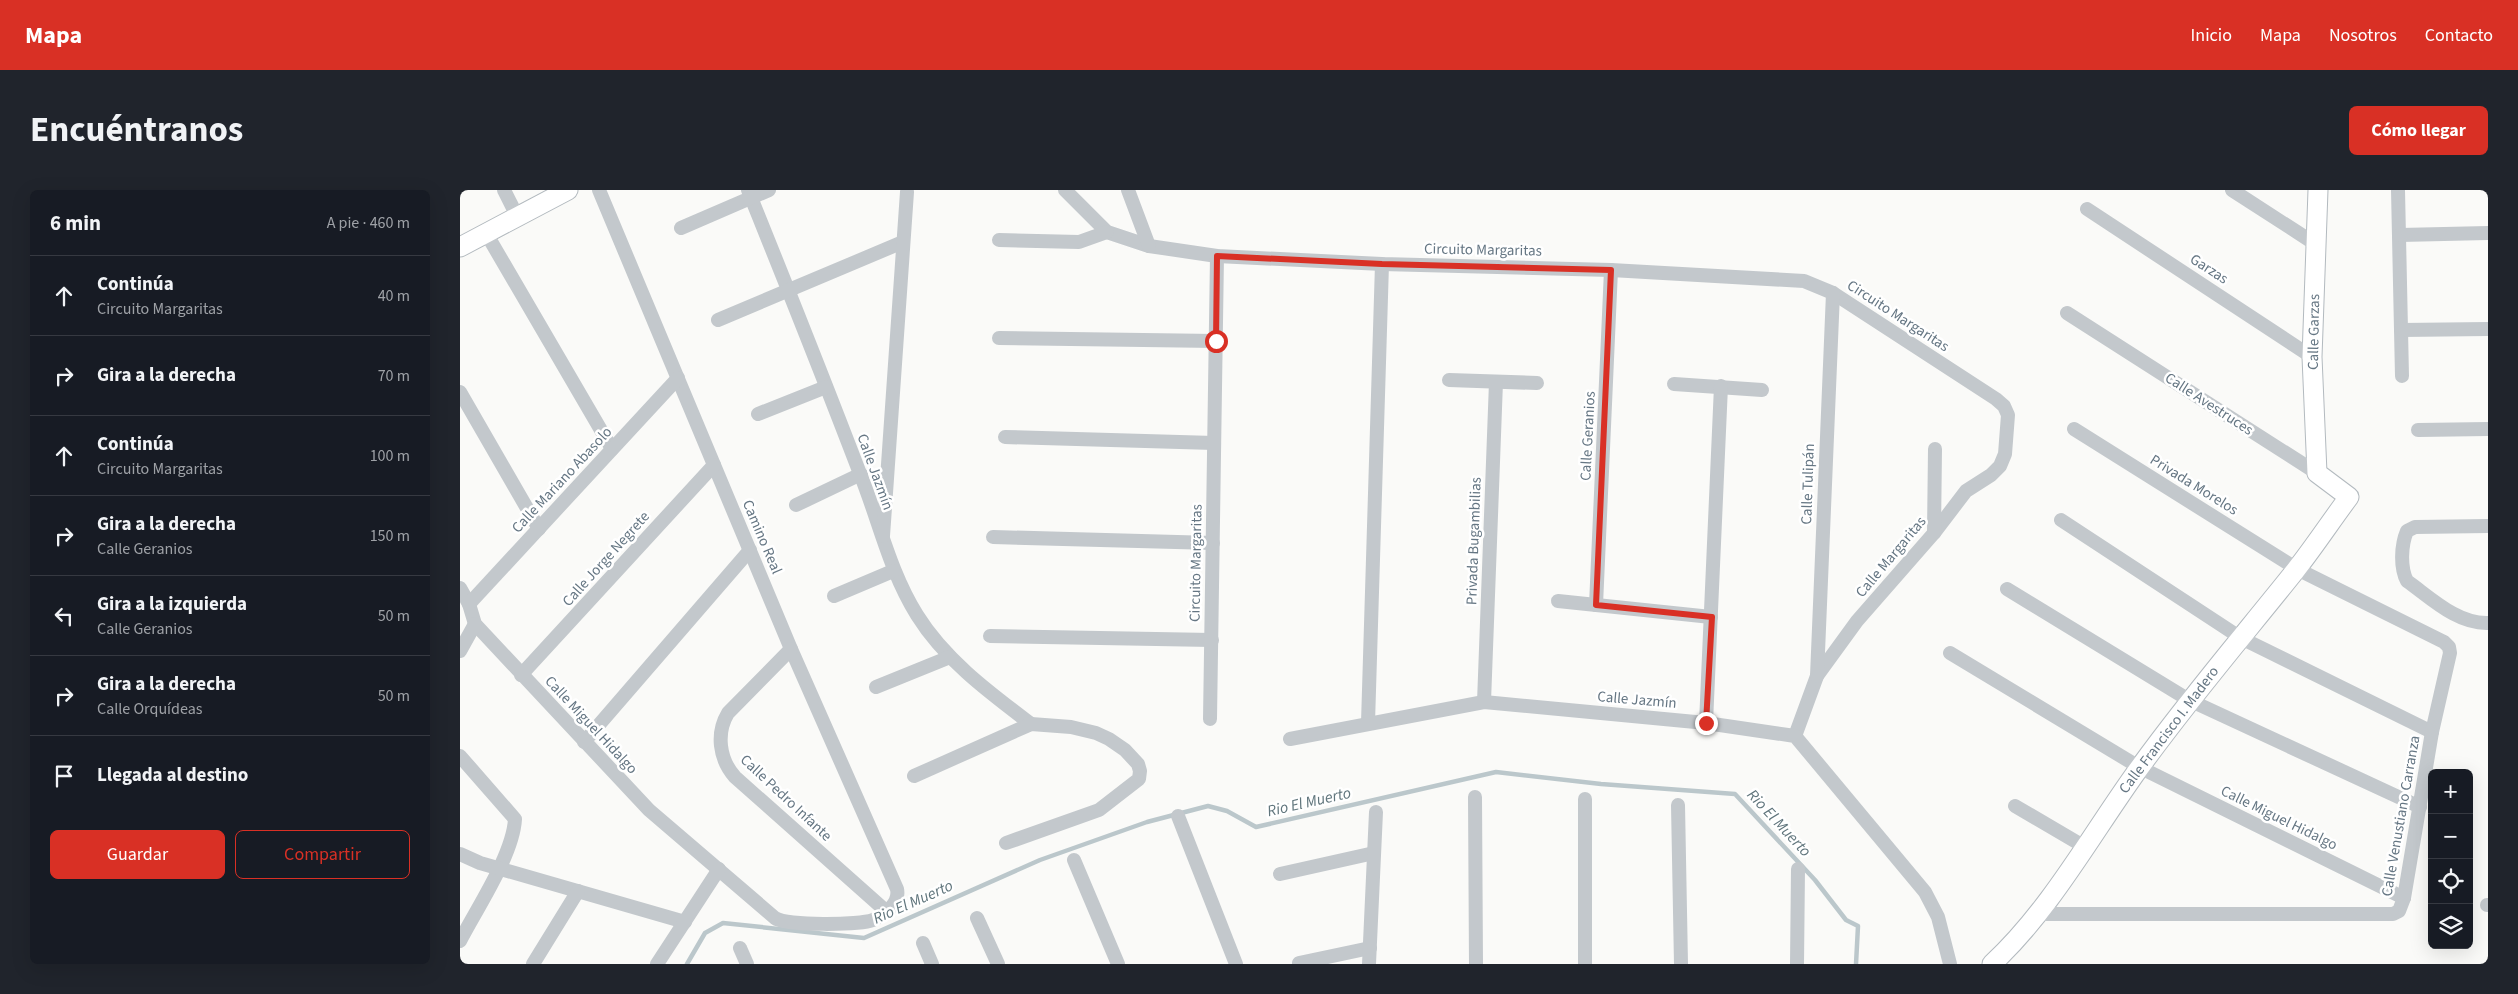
<!DOCTYPE html>
<html lang="es">
<meta charset="utf-8">
<style>
body{margin:0;font-family:"Source Sans 3",sans-serif;background:#20242c;color:#f1f3f6}
.controls{position:absolute;right:15px;bottom:15px;display:grid;overflow:hidden;border-radius:8px;box-shadow:0 5px 20px #0002}
.controls button{width:45px;height:45px;display:grid;place-items:center;padding:0;border:0;border-bottom:1px solid #363941;background:#171b24;color:#f1f3f6;font:25px sans-serif}
.stop{position:absolute;width:15px;height:15px;margin:-11px;border:4px solid #d93025;border-radius:50%;background:#fff}
.stop.end{background:#d93025;border-color:#fff;box-shadow:0 1px 5px #0008}
.list{margin:0;padding:0;list-style:none}
h2{display:flex;justify-content:space-between;align-items:center;height:65px;margin:0;padding:0 20px;font-size:21px}
h2 small{font-size:16px;font-weight:400;color:#9ea1a6}
.list li{display:grid;grid-template-columns:32px 1fr auto;gap:15px;align-items:center;box-sizing:border-box;height:80px;padding:0 20px;border-top:1px solid #363941}
.list b{display:block;font-size:19px;white-space:nowrap}
.list p{margin:0;font-size:16px;white-space:nowrap;color:#9ea1a6}
.list em{font-size:16px;font-style:normal;color:#9ea1a6}
.actions{display:flex;gap:10px;padding:15px 20px}
.actions a{flex:1;padding:11px 0;border:1px solid #d93025;border-radius:8px;text-align:center;font-size:18px;color:#d93025}
.actions .main{background:#d93025;color:#fff}
.icon{flex:none;width:28px;height:28px;fill:none;stroke:currentColor;stroke-width:2;stroke-linecap:round;stroke-linejoin:round}
.map{position:relative;flex:none;width:2028px;height:774px;overflow:hidden;border-radius:8px}
header{display:flex;align-items:center;gap:30px;box-sizing:border-box;height:70px;padding:0 25px;background:#d93025;color:#fff}
header strong{font-size:24px}
nav{display:flex;gap:28px;margin-inline-start:auto;font-size:18px}
.intro{display:flex;align-items:center;justify-content:space-between;box-sizing:border-box;height:120px;padding:0 30px}
h1{margin:0;font-size:35px}
.button{padding:12px 22px;border-radius:8px;background:#d93025;color:#fff;font-size:18px;font-weight:700}
main{display:flex;gap:30px;padding:0 30px}
aside{flex:1;background:#171b24;border-radius:8px;box-shadow:0 5px 20px #0002}
.map>svg:first-child{display:block}
.lines{fill:none;stroke-linecap:round;stroke-linejoin:round}
.stream{stroke:#bbc7cb;stroke-width:4.5}
.secondary-casing{stroke:#b3babf;stroke-width:21}
.street{stroke:#c3c8cc;stroke-width:14}
.secondary{stroke:#fff;stroke-width:19}
.route{stroke:#d93025;stroke-width:6}
.labels{text-anchor:middle;dominant-baseline:central;stroke-width:5;stroke-linejoin:round;paint-order:stroke}
.street-label{font-size:15px;fill:#657683;stroke:#fff}
.water-label{font-size:16px;font-style:italic;fill:#60757c;stroke:#fff}
</style>
<header>
<strong>Mapa</strong>
<nav><a>Inicio</a><a>Mapa</a><a>Nosotros</a><a>Contacto</a></nav>
</header>
<div class="intro"><h1>Encuéntranos</h1><a class="button">Cómo llegar</a></div>
<main>
<aside>
<h2>6 min<small>A pie · 460 m</small></h2>
<ul class="list">
<li><svg class="icon" aria-label="ahead" viewBox="0 0 24 24"><path d="M12 20V5M6 11l6-6 6 6"/></svg><div><b>Continúa</b><p>Circuito Margaritas</p></div><em>40 m</em></li>
<li><svg class="icon" aria-label="right" viewBox="0 0 24 24"><path d="M7 20v-9h11M14 6l5 5-5 5"/></svg><div><b>Gira a la derecha</b></div><em>70 m</em></li>
<li><svg class="icon" aria-label="ahead" viewBox="0 0 24 24"><path d="M12 20V5M6 11l6-6 6 6"/></svg><div><b>Continúa</b><p>Circuito Margaritas</p></div><em>100 m</em></li>
<li><svg class="icon" aria-label="right" viewBox="0 0 24 24"><path d="M7 20v-9h11M14 6l5 5-5 5"/></svg><div><b>Gira a la derecha</b><p>Calle Geranios</p></div><em>150 m</em></li>
<li><svg class="icon" aria-label="left" viewBox="0 0 24 24"><path d="M17 20v-9H6M10 6l-5 5 5 5"/></svg><div><b>Gira a la izquierda</b><p>Calle Geranios</p></div><em>50 m</em></li>
<li><svg class="icon" aria-label="right" viewBox="0 0 24 24"><path d="M7 20v-9h11M14 6l5 5-5 5"/></svg><div><b>Gira a la derecha</b><p>Calle Orquídeas</p></div><em>50 m</em></li>
<li><svg class="icon" aria-label="arrive" viewBox="0 0 24 24"><path d="M6 21V4h12l-3 4 3 4H6"/></svg><div><b>Llegada al destino</b></div></li>
</ul>
<div class="actions"><a class="main">Guardar</a><a>Compartir</a></div>
</aside>
<div class="map">
<svg width="2028" height="774" viewBox="0 0 2028 774">
<rect width="100%" height="100%" fill="#fafaf8"/>
<g class="lines">
<polyline class="stream" points="227,774 245,743 263,733 404,748 580,670 687,632 748,616 767,621 796,637 1036,582 1141,594 1275,604 1355,690 1386,730 1398,736 1396,774"/>
<defs>
<g id="secondary">
<polyline points="0,57 108,0"/>
<path d="M1532,774c60,-56 100,-131 148,-197 49,-68 103,-131 155,-196 19,-24 36,-50 54,-74l-32,-24 -5,-116 6,-167"/>
</g>
</defs>
<use href="#secondary" class="secondary-casing"/>
<g class="street">
<polyline points="44,0 57,26"/>
<path d="M288,0c38,94 75,187 111,281 20,49 30,99 58,144 28,45 73,78 114,109"/>
<polyline points="605,0 647,42 689,56 757,66 922,74 1151,80 1344,91 1373,103 1536,209 1544,216 1548,225 1545,264 1540,276 1531,285 1506,301 1474,343 1397,431 1357,486 1335,546"/>
<polyline points="668,0 689,56"/>
<polyline points="1772,0 1857,55"/>
<polyline points="1938,0 1942,186"/>
<polyline points="1627,19 1852,167"/>
<polyline points="221,38 309,0"/>
<polyline points="26,43 152,259"/>
<polyline points="1940,45 2028,43"/>
<polyline points="539,50 619,52 647,42"/>
<polyline points="1607,123 1857,283"/>
<polyline points="258,130 443,52"/>
<polyline points="1941,140 2028,139"/>
<polyline points="539,148 756,151"/>
<polyline points="989,190 1077,193"/>
<polyline points="1214,194 1302,200"/>
<polyline points="0,202 79,339"/>
<polyline points="298,224 366,197"/>
<polyline points="1958,240 2028,239"/>
<polyline points="545,247 754,253"/>
<polyline points="336,315 401,284"/>
<polyline points="1601,330 1781,448 1972,542"/>
<path d="M2028,336l-73,1 -8,4c-6,14 -7,37 0,50 24,17 50,43 81,42"/>
<polyline points="1474,343 1475,259"/>
<polyline points="423,346 447,2"/>
<polyline points="533,347 753,353"/>
<path d="M0,398l9,16 6,20 174,186 126,108c11,8 85,7 98,2 13,-6 27,-17 24,-31l-106,-240 -192,-459"/>
<polyline points="1547,399 1729,510 1960,617"/>
<polyline points="374,406 433,381"/>
<polyline points="1098,411 1251,427"/>
<polyline points="9,414 218,188"/>
<polyline points="1136,415 1151,80"/>
<polyline points="530,446 752,450"/>
<path d="M331,459l-63,64c-12,20 -9,46 7,64l152,135"/>
<polyline points="0,461 15,434"/>
<polyline points="1490,463 1679,577 1944,708"/>
<polyline points="61,485 254,275"/>
<polyline points="1357,486 1373,103"/>
<polyline points="416,497 490,467"/>
<polyline points="1024,512 1036,192"/>
<polyline points="750,529 757,66"/>
<polyline points="908,533 922,74"/>
<polyline points="1246,533 1261,196"/>
<polyline points="830,549 1024,512 1246,533 1335,546 1465,702 1478,727 1490,774"/>
<polyline points="124,552 290,360"/>
<path d="M0,566l55,63c-2,36 -38,89 -55,122"/>
<polyline points="454,586 571,534 611,537 636,543 649,549 665,560 678,574 680,581 679,589 639,620 546,653"/>
<polyline points="1015,607 1016,774"/>
<polyline points="1125,609 1125,774"/>
<polyline points="1218,615 1221,774"/>
<polyline points="1555,616 1625,657"/>
<polyline points="718,626 776,774"/>
<polyline points="0,664 20,673 225,732"/>
<polyline points="614,670 658,774"/>
<polyline points="820,684 914,663"/>
<polyline points="2027,715 2028,715"/>
<polyline points="1577,724 1933,724 1939,721 1944,708 1972,542 1990,463 1989,457 1984,452 1837,379 1614,239"/>
<polyline points="517,728 538,774"/>
<polyline points="463,753 472,774"/>
<polyline points="280,758 287,774"/>
<polyline points="839,773 910,758"/>
<polyline points="73,774 118,701"/>
<polyline points="197,774 259,679"/>
<polyline points="909,774 916,622"/>
<polyline points="1337,774 1338,679"/>
</g>
<use href="#secondary" class="secondary"/>
</g>
<g class="lines">
<polyline class="route" points="756,151 757,66 922,74 1151,80 1136,415 1252,427 1246,533"/>
</g>
<g class="labels">
<g class="street-label">
<text transform="translate(1023 60) rotate(1)">Circuito Margaritas</text>
<text transform="translate(1749 79) rotate(33)">Garzas</text>
<text transform="translate(1438 126) rotate(33)">Circuito Margaritas</text>
<text transform="translate(1854 142) rotate(-89)">Calle Garzas</text>
<text transform="translate(1749 214) rotate(33)">Calle Avestruces</text>
<text transform="translate(1128 246) rotate(-87)">Calle Geranios</text>
<text transform="translate(415 282) rotate(70)">Calle Jazmín</text>
<text transform="translate(102 290) rotate(-47)">Calle Mariano Abasolo</text>
<text transform="translate(1348 294) rotate(-88)">Calle Tulipán</text>
<text transform="translate(1734 295) rotate(32)">Privada Morelos</text>
<text transform="translate(302 347) rotate(67)">Camino Real</text>
<text transform="translate(1014 351) rotate(-88)">Privada Bugambilias</text>
<text transform="translate(1431 367) rotate(-50)">Calle Margaritas</text>
<text transform="translate(146 369) rotate(-48)">Calle Jorge Negrete</text>
<text transform="translate(736 373) rotate(-89)">Circuito Margaritas</text>
<text transform="translate(1177 510) rotate(5)">Calle Jazmín</text>
<text transform="translate(131 535) rotate(47)">Calle Miguel Hidalgo</text>
<text transform="translate(1709 540) rotate(-53)">Calle Francisco I. Madero</text>
<text transform="translate(326 608) rotate(43)">Calle Pedro Infante</text>
<text transform="translate(1941 626) rotate(-80)">Calle Venustiano Carranza</text>
<text transform="translate(1819 628) rotate(26)">Calle Miguel Hidalgo</text>
</g>
<g class="water-label">
<text transform="translate(849 612) rotate(-13)">Rio El Muerto</text>
<text transform="translate(1319 633) rotate(47)">Rio El Muerto</text>
<text transform="translate(453 712) rotate(-24)">Rio El Muerto</text>
</g>
</g>
</svg>
<div class="controls">
<button>+</button>
<button>−</button>
<button><svg class="icon" aria-label="locate" viewBox="0 0 24 24"><circle cx="12" cy="12" r="6"/><path d="M12 2v4M12 18v4M2 12h4M18 12h4"/></svg></button>
<button><svg class="icon" aria-label="layers" viewBox="0 0 24 24"><path d="M12 4l9 5-9 5-9-5zM3 14l9 5 9-5"/></svg></button>
</div>
<div class="stop" style="left:756px;top:151px"></div>
<div class="stop end" style="left:1246px;top:533px"></div>
</div>
</main>
